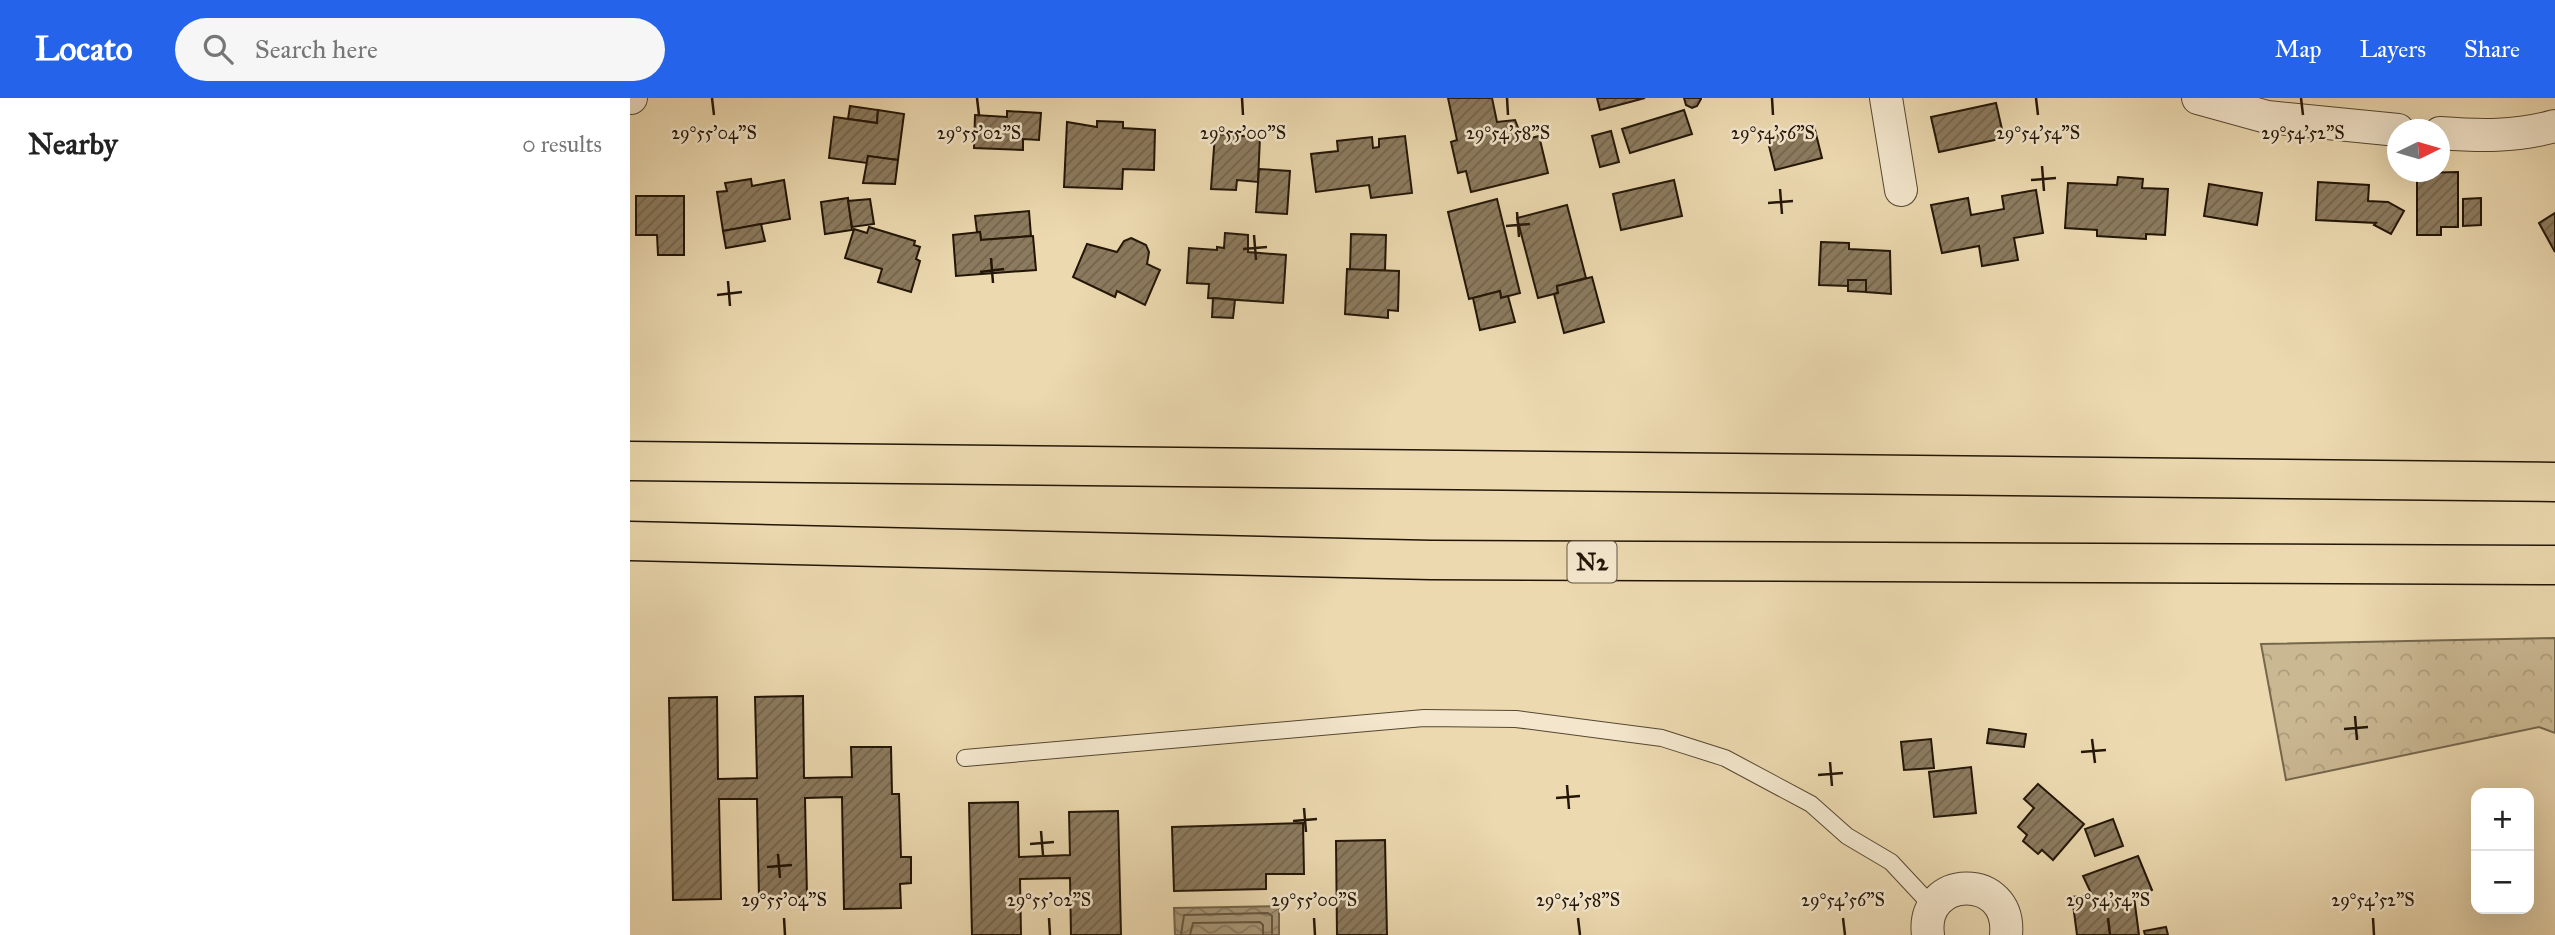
<!DOCTYPE html>
<meta charset="utf-8">
<style>
body{margin:0;font-family:"IM FELL Great Primer",serif;background:#f6f6f6;color:#222}
.controls{position:absolute;right:21px;bottom:21px;display:grid;overflow:hidden;border-radius:14px;box-shadow:0 7px 28px #0002}
.controls button{width:63px;height:63px;display:grid;place-items:center;padding:0;border:0;border-bottom:2px solid #e0e0e0;background:#fff;color:#222;font:35px sans-serif}
.compass{position:absolute;left:1757px;top:21px;width:63px;height:63px;border-radius:50%;background:#fff;box-shadow:0 7px 28px #0002;rotate:85deg}
.list{margin:0;padding:0;list-style:none}
h2{display:flex;justify-content:space-between;align-items:center;height:91px;margin:0;padding:0 28px;font-size:30px}
h2 small{font-size:23px;font-weight:400;color:#767676}
.icon{flex:none;width:38px;height:38px;fill:none;stroke:currentColor;stroke-width:2;stroke-linecap:round;stroke-linejoin:round}
.map{position:relative;flex:none;width:1925px;height:837px;overflow:hidden}
header{display:flex;align-items:center;gap:42px;box-sizing:border-box;height:98px;padding:0 35px;background:#2563eb;color:#fff}
header strong{font-size:33px}
nav{display:flex;gap:38px;margin-inline-start:auto;font-size:24px}
.search{width:490px;height:63px;background:#f6f6f6;display:flex;align-items:center;gap:18px;box-sizing:border-box;padding:0 24px;border-radius:38px;color:#767676;font-size:26px}
main{display:flex}
aside{flex:1;background:#fff}
.map>svg:first-child{display:block}
.forest{fill:url(#forest-crowns);stroke:#76674d;stroke-width:2}
.water{fill:url(#water-waves);stroke:#73634a;stroke-width:2}
.lines{fill:none;stroke-linecap:round;stroke-linejoin:round}
.shore{stroke:#66563f;stroke-width:2}
.building{fill:url(#building-hatch);stroke:#231607;stroke-width:2}
.service-casing{stroke:#554731;stroke-width:18}
.minor-casing{stroke:#554731;stroke-width:34}
.motorway-casing{stroke:#231607;stroke-width:41}
.service{stroke:#f3e6cc;stroke-width:16}
.minor{stroke:#f3e6cc;stroke-width:32}
.motorway{stroke:#ecd9b0;stroke-width:38}
.ticks{fill:none;stroke:#231607;stroke-width:2.5}
.labels{text-anchor:middle;dominant-baseline:central;stroke-width:5;stroke-linejoin:round;paint-order:stroke}
.shield{fill:#f3e6cc;stroke:#615442;stroke-width:2}
.shield-label{font-size:24px;font-weight:bold;fill:#231607}
.ticks-label{font-size:18px;text-anchor:middle;fill:#231607;stroke:#f3e6cc;stroke-width:5;stroke-linejoin:round;paint-order:stroke}
</style>
<header>
<strong>Locato</strong>
<div class="search"><svg class="icon" aria-label="search" viewBox="0 0 24 24"><circle cx="10" cy="10" r="6"/><path d="M15 15l6 6"/></svg>Search here</div>
<nav><a>Map</a><a>Layers</a><a>Share</a></nav>
</header>
<main>
<aside>
<h2>Nearby<small>0 results</small></h2>
<ul class="list">
</ul>
</aside>
<div class="map">
<svg width="1925" height="837" viewBox="0 0 1925 837">
<defs>
<pattern id="forest-crowns" width="20" height="18" patternUnits="userSpaceOnUse" patternTransform="scale(1.75)"><rect width="20" height="18" fill="#cab893"/><path d="M2 6a3 3 0 1 1 6 0M12 15a3 3 0 1 1 6 0" fill="none" stroke="#ad9d7d"/></pattern>
<pattern id="water-waves" width="16" height="10" patternUnits="userSpaceOnUse" patternTransform="scale(1.75)"><rect width="16" height="10" fill="#a89777"/><path d="M0 5q4-4 8 0t8 0" fill="none" stroke="#887a60"/></pattern>
<pattern id="building-hatch" width="6" height="6" patternUnits="userSpaceOnUse" patternTransform="scale(1.75)"><rect width="6" height="6" fill="#8c7b5f"/><path d="M-1 1l2-2M0 6l6-6M5 7l2-2" fill="none" stroke="#72644c"/></pattern>
</defs>
<rect width="100%" height="100%" fill="#ecd9b0"/>
<filter id="stains"><feTurbulence type="fractalNoise" baseFrequency=".00286" numOctaves="4"/><feColorMatrix values="0 0 0 0 .2 0 0 0 0 .09 0 0 0 0 .02 0 0 0 .5 -.17"/></filter>
<radialGradient id="worn" r=".72"><stop offset=".6" stop-color="#630" stop-opacity="0"/><stop offset="1" stop-color="#630" stop-opacity=".3"/></radialGradient>
<polygon class="forest" points="1925,540 1925,635 1909,629 1656,682 1631,546"/>
<polygon class="water" points="649,808 649,837 545,837 544,810"/>
<g class="lines">
<g class="shore">
<polyline points="551,837 554,817 638,815 642,818 642,837"/>
<polyline points="560,837 563,825 630,824 633,827 633,837"/>
</g>
</g>
<g class="building">
<polygon points="818,0 862,0 867,24 885,22 893,42 909,38 918,75 841,94 836,73 828,75 821,44 827,42"/>
<polygon points="967,0 1015,0 970,12"/>
<polygon points="1054,0 1071,0 1071,1 1067,8 1062,10 1056,7"/>
<polygon points="1366,5 1374,40 1309,54 1301,19"/>
<polygon points="220,8 248,12 247,25 218,21"/>
<polygon points="248,12 274,16 268,62 238,58 237,65 199,60 204,19 247,25"/>
<polygon points="1054,12 1062,36 1000,55 992,31"/>
<polygon points="377,13 411,15 409,42 393,41 393,52 344,50 345,17 377,19"/>
<polygon points="467,23 493,24 493,30 525,32 524,72 493,71 492,91 434,89 437,24 467,29"/>
<polygon points="1184,28 1192,60 1145,72 1137,40"/>
<polygon points="981,33 989,64 970,69 962,38"/>
<polygon points="585,36 630,39 628,84 607,82 606,92 581,91"/>
<polygon points="775,38 782,95 741,100 739,87 686,94 681,56 708,53 707,43 742,39 743,50 749,49 749,41"/>
<polygon points="238,58 268,62 265,86 233,85"/>
<polygon points="629,71 660,73 657,116 626,114"/>
<polygon points="1828,74 1828,129 1811,129 1811,137 1787,137 1787,75"/>
<polygon points="1488,79 1513,81 1512,90 1538,91 1535,137 1516,136 1516,141 1467,138 1467,132 1435,130 1438,85 1487,87"/>
<polygon points="121,81 122,88 154,82 160,121 93,133 87,94 97,93 95,85"/>
<polygon points="1044,82 1052,118 991,132 983,96"/>
<polygon points="1688,84 1739,87 1738,103 1758,104 1774,113 1761,136 1744,127 1746,125 1686,122"/>
<polygon points="1579,86 1632,95 1627,127 1574,118"/>
<polygon points="1406,92 1413,135 1384,140 1388,162 1352,168 1349,148 1312,155 1301,107 1338,100 1341,117 1374,111 1372,98"/>
<polygon points="6,98 54,98 54,157 28,157 27,137 6,137"/>
<polygon points="218,100 222,132 195,136 191,104"/>
<polygon points="1851,100 1851,127 1833,128 1833,101"/>
<polygon points="240,101 244,126 222,129 218,103"/>
<polygon points="867,101 890,195 871,200 870,193 839,201 818,114"/>
<polygon points="937,107 956,180 927,188 928,195 908,200 887,120"/>
<polygon points="399,113 401,138 351,142 350,134 347,134 345,118"/>
<polygon points="1925,115 1925,154 1909,125"/>
<polygon points="131,126 135,143 96,150 93,133"/>
<polygon points="239,129 285,143 284,147 290,149 286,161 290,163 281,194 248,184 252,171 215,160 224,131 237,135"/>
<polygon points="350,134 351,142 403,138 406,172 326,178 323,137"/>
<polygon points="595,135 618,137 618,154 656,157 653,205 578,200 579,186 557,185 559,150 587,152 587,149 594,150"/>
<polygon points="721,136 756,137 755,173 720,172"/>
<polygon points="501,140 516,147 519,154 517,166 530,172 515,207 487,193 485,199 443,179 457,146 487,154 494,143"/>
<polygon points="1191,144 1219,145 1219,151 1260,153 1261,196 1236,194 1236,182 1218,182 1218,188 1189,187"/>
<polygon points="717,171 769,173 768,213 758,212 758,220 715,216"/>
<polygon points="962,179 974,224 934,235 924,196 928,195 927,188"/>
<polygon points="1218,182 1236,182 1236,194 1218,193"/>
<polygon points="870,193 871,200 878,198 885,224 850,232 843,200"/>
<polygon points="583,200 605,202 603,220 582,219"/>
<polygon points="173,598 174,680 222,679 221,649 261,649 262,696 269,696 271,759 281,759 281,785 270,786 271,810 214,811 212,699 175,700 177,799 129,800 127,701 89,701 91,801 43,802 39,600 87,599 88,681 127,680 125,599"/>
<polygon points="1359,631 1396,636 1394,649 1357,645"/>
<polygon points="1301,641 1304,670 1274,672 1271,644"/>
<polygon points="1341,669 1346,715 1304,719 1299,674"/>
<polygon points="1408,686 1454,726 1423,762 1412,752 1408,756 1393,743 1397,737 1388,729 1404,710 1394,701"/>
<polygon points="388,704 389,759 440,757 439,714 488,713 491,837 441,837 440,780 390,781 391,837 342,837 339,705"/>
<polygon points="1483,721 1493,748 1465,758 1455,731"/>
<polygon points="673,725 674,776 636,776 636,791 544,793 542,729"/>
<polygon points="755,742 757,837 707,837 706,743"/>
<polygon points="1508,758 1522,792 1504,799 1509,837 1447,837 1442,799 1462,797 1453,778"/>
<polygon points="1536,829 1538,837 1515,837 1514,833"/>
</g>
<g class="lines">
<defs>
<polyline id="service" points="335,660 794,620 886,621 1032,640 1095,660 1181,706 1217,738 1261,764 1303,809"/>
<g id="minor">
<polyline points="0,0 1,0"/>
<polyline points="1256,0 1271,92"/>
<polyline points="1568,0 1637,19 1768,32"/>
<path d="M1810,35c40,3 75,4 115,-7"/>
<path d="M1298,837c-8,-61 84,-63 78,0"/>
</g>
<g id="motorway">
<polyline points="0,363 1925,384"/>
<polyline points="0,443 801,462 1925,467"/>
</g>
</defs>
<use href="#service" class="service-casing"/>
<use href="#minor" class="minor-casing"/>
<use href="#motorway" class="motorway-casing"/>
<use href="#service" class="service"/>
<use href="#minor" class="minor"/>
<use href="#motorway" class="motorway"/>
</g>
<path class="ticks" d="M82,0l2,17M347,0l2,17M612,0l1,17M877,0l1,17M1142,0l1,17M1406,0l2,17M1671,0l2,17M1412,68l2,25M1401,82l25,-2M1150,91l2,25M1138,105l25,-2M887,114l2,25M876,128l24,-2M624,137l2,25M613,151l24,-2M361,160l2,25M350,174l24,-3M98,183l2,25M87,197l25,-3M1725,618l2,24M1714,631l24,-2M1462,641l3,24M1451,654l25,-2M1200,664l2,24M1188,677l25,-2M937,687l2,24M926,700l24,-2M674,710l2,24M663,723l24,-2M411,733l2,24M400,746l24,-2M148,756l2,24M137,769l25,-2M154,820l1,17M419,820l1,17M684,820l1,17M948,820l2,17M1213,820l2,17M1478,820l2,17M1743,820l1,17"/>
<g class="labels">
<rect class="shield" x="937.5" y="443.5" width="49" height="41" rx="5"/>
<g class="shield-label">
<text x="962" y="464">N2</text>
</g>
</g>
<g class="ticks-label">
<text x="84" y="41">29°55'04"S</text>
<text x="349" y="41">29°55'02"S</text>
<text x="613" y="41">29°55'00"S</text>
<text x="878" y="41">29°54'58"S</text>
<text x="1143" y="41">29°54'56"S</text>
<text x="1408" y="41">29°54'54"S</text>
<text x="1673" y="41">29°54'52"S</text>
<text x="154" y="808">29°55'04"S</text>
<text x="419" y="808">29°55'02"S</text>
<text x="684" y="808">29°55'00"S</text>
<text x="948" y="808">29°54'58"S</text>
<text x="1213" y="808">29°54'56"S</text>
<text x="1478" y="808">29°54'54"S</text>
<text x="1743" y="808">29°54'52"S</text>
</g>
<rect width="100%" height="100%" filter="url(#stains)"/>
<rect width="100%" height="100%" fill="url(#worn)"/>
</svg>
<div class="controls">
<button>+</button>
<button>−</button>
</div>
<svg class="compass" viewBox="-18 -18 36 36"><path d="M0-13l5 13h-10z" fill="#e53935"/><path d="M0 13l5-13h-10z" fill="#767676"/></svg>
</div>
</main>
